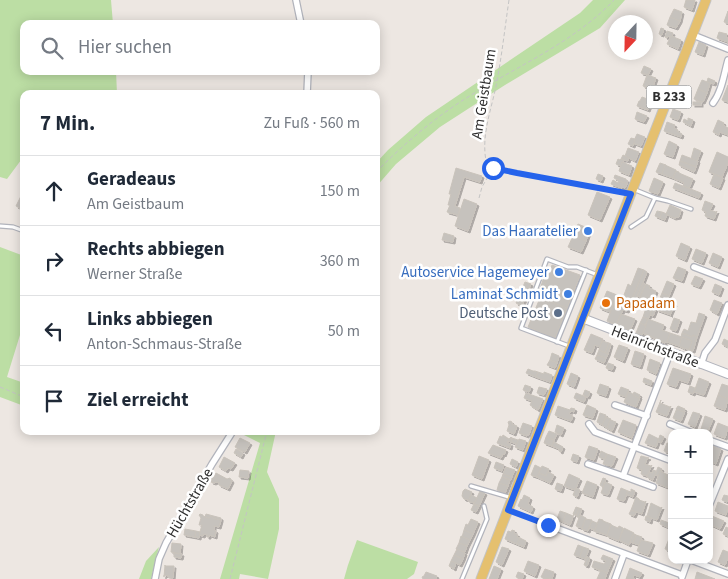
<!DOCTYPE html>
<html lang="de">
<meta charset="utf-8">
<style>
body{margin:0;font-family:"Source Sans 3",sans-serif;background:#f2f2f3;color:#1f2937}
.controls{position:absolute;right:15px;bottom:15px;display:grid;overflow:hidden;border-radius:10px;box-shadow:0 2px 12px #0003}
.controls button{width:45px;height:45px;display:grid;place-items:center;padding:0;border:0;border-bottom:1px solid #e0e1e3;background:#fff;color:#1f2937;font:25px sans-serif}
.compass{position:absolute;left:608px;top:15px;width:45px;height:45px;border-radius:50%;background:#fff;box-shadow:0 2px 12px #0003;rotate:202deg}
.stop{position:absolute;width:15px;height:15px;margin:-11px;border:4px solid #2563eb;border-radius:50%;background:#fff}
.stop.end{background:#2563eb;border-color:#fff;box-shadow:0 1px 5px #0008}
.list{margin:0;padding:0;list-style:none}
h2{display:flex;justify-content:space-between;align-items:center;height:65px;margin:0;padding:0 20px;font-size:21px}
h2 small{font-size:16px;font-weight:400;color:#747a83}
.list li{display:grid;grid-template-columns:32px 1fr auto;gap:15px;align-items:center;box-sizing:border-box;height:70px;padding:0 20px;border-top:1px solid #e0e1e3}
.list b{display:block;font-size:19px;white-space:nowrap}
.list p{margin:0;font-size:16px;white-space:nowrap;color:#747a83}
.list em{font-size:16px;font-style:normal;color:#747a83}
.icon{flex:none;width:28px;height:28px;fill:none;stroke:currentColor;stroke-width:2;stroke-linecap:round;stroke-linejoin:round}
.map{position:relative;flex:none;width:728px;height:579px;overflow:hidden}
.search{position:absolute;background:#fff;box-shadow:0 2px 12px #0003;left:20px;top:20px;width:360px;height:55px;display:flex;align-items:center;gap:12px;box-sizing:border-box;padding:0 18px;border-radius:10px;color:#747a83;font-size:19px}
.panel{position:absolute;background:#fff;box-shadow:0 2px 12px #0003;left:20px;top:90px;width:360px;height:345px;border-radius:10px}
.map>svg:first-child{display:block}
.green{fill:#bcdea4}
.building{fill:#c6c2bd;stroke:#c9c3bb;filter:url(#shadow)}
.lines{fill:none;stroke-linecap:round;stroke-linejoin:round}
.lane-casing{stroke:#b2b4bc;stroke-width:5.5}
.street-casing{stroke:#b2b4bc;stroke-width:8}
.secondary-casing{stroke:#b2b4bc;stroke-width:10}
.primary-casing{stroke:#c4c4c4;stroke-width:11}
.path{stroke:#c4c4c4;stroke-width:1;stroke-dasharray:4 2.5;stroke-linecap:butt}
.lane{stroke:#fff;stroke-width:3}
.street{stroke:#fff;stroke-width:5.5}
.secondary{stroke:#fff;stroke-width:8}
.primary{stroke:#e5c06f;stroke-width:9}
.route{stroke:#2563eb;stroke-width:6}
.shop-dot{fill:#3f7fe0;stroke:#fff;stroke-width:2}
.food-dot{fill:#e8710a;stroke:#fff;stroke-width:2}
.service-dot{fill:#5c6f8a;stroke:#fff;stroke-width:2}
.labels{text-anchor:middle;dominant-baseline:central;stroke-width:5;stroke-linejoin:round;paint-order:stroke}
.shield{fill:#fff;stroke:#6d6d6d;stroke-width:1}
.shield-label{font-size:14px;font-weight:bold;fill:#2e2e2e}
.street-label{font-size:15px;fill:#2e2e2e;stroke:#fff}
.shop-label{font-size:15px;fill:#366cbe;stroke:#fff;text-anchor:end}
.food-label{font-size:15px;fill:#c56008;stroke:#fff;text-anchor:start}
.service-label{font-size:15px;fill:#4e5e75;stroke:#fff;text-anchor:end}
</style>
<div class="map">
<svg width="728" height="579" viewBox="0 0 728 579">
<defs>
<filter id="shadow"><feDropShadow dx="2" dy="2" stdDeviation="0" flood-color="#0004"/></filter>
</defs>
<rect width="100%" height="100%" fill="#ede7e2"/>
<g class="green">
<polygon points="0,0 111,0 113,24 24,24 24,71 116,71 117,94 24,94 24,156 7,179 0,177"/>
<polygon points="593,0 625,0 600,28 505,85 440,127 396,164 376,187 376,163 388,150 426,117 580,13"/>
<polygon points="0,247 24,256 24,322 7,377 24,383 24,406 0,397"/>
<polygon points="236,431 276,431 267,472 279,499 279,529 268,579 240,574 239,579 220,579 260,443"/>
<polygon points="357,540 418,562 414,574 407,579 344,579 348,565"/>
<polygon points="159,547 151,579 139,579 146,561"/>
</g>
<g class="building">
<polygon points="686,0 695,0 692,10 684,7"/>
<polygon points="674,9 682,12 680,21 670,17"/>
<polygon points="728,11 728,23 724,22"/>
<polygon points="670,17 680,21 676,28 667,25"/>
<polygon points="661,28 664,29 662,35 659,34"/>
<polygon points="667,31 673,33 672,37 668,36 667,38 665,37"/>
<polygon points="719,32 727,34 726,37 728,38 728,42 717,38"/>
<polygon points="671,36 681,40 678,49 667,44"/>
<polygon points="699,42 706,45 703,55 695,52"/>
<polygon points="644,66 651,69 648,75 641,73"/>
<polygon points="647,75 656,78 652,89 643,86"/>
<polygon points="708,78 715,81 714,84 707,82"/>
<polygon points="702,80 710,83 707,93 698,89"/>
<polygon points="728,85 728,102 722,100"/>
<polygon points="698,89 707,93 703,102 694,99"/>
<polygon points="642,97 653,101 652,106 650,105 648,110 637,106 639,101 640,101"/>
<rect x="693" y="102" width="8" height="3"/>
<polygon points="673,109 681,112 678,120 670,117"/>
<polygon points="637,112 647,116 644,122 635,119"/>
<polygon points="688,118 693,120 691,126 683,122 684,119 688,121"/>
<polygon points="718,120 724,123 723,125 728,128 728,135 720,132 719,135 713,132"/>
<polygon points="667,122 675,125 674,128 678,130 677,131 682,134 681,137 664,131"/>
<polygon points="637,134 645,137 641,146 633,143"/>
<polygon points="631,138 635,139 633,146 628,144"/>
<polygon points="669,141 677,145 673,157 664,154"/>
<polygon points="628,148 639,152 635,161 625,156"/>
<polygon points="694,148 701,151 697,161 691,159"/>
<polygon points="717,152 728,157 728,163 722,177 709,172"/>
<polygon points="623,155 629,158 628,161 621,159"/>
<polygon points="682,155 698,161 696,167 680,161"/>
<polygon points="618,159 620,160 621,159 624,159 621,166 616,164"/>
<polygon points="680,161 696,167 694,172 679,165"/>
<polygon points="622,162 632,166 629,175 619,171"/>
<polygon points="660,163 666,165 662,174 656,172"/>
<polygon points="665,165 676,170 673,178 662,174"/>
<polygon points="456,168 482,176 480,182 464,177 455,206 460,208 458,215 447,212 450,205 448,205 451,194 449,194"/>
<polygon points="676,171 679,172 679,173 693,179 689,188 683,186 684,183 673,178"/>
<polygon points="598,174 603,176 601,181 596,179"/>
<polygon points="714,174 723,178 719,188 710,184"/>
<polygon points="615,175 626,179 626,180 628,181 627,184 614,178"/>
<polygon points="654,178 663,182 658,194 649,191"/>
<polygon points="613,180 618,183 619,181 627,184 625,188 623,187 622,188 611,184"/>
<polygon points="675,183 701,193 699,198 673,188"/>
<polygon points="23,192 24,192 24,210 16,206"/>
<polygon points="597,192 610,197 600,220 588,215"/>
<polygon points="464,199 477,204 468,231 455,226"/>
<polygon points="705,201 713,204 710,210 716,212 717,211 714,219 705,216 706,212 702,210"/>
<polygon points="670,205 681,210 679,217 674,218 666,214"/>
<polygon points="657,211 662,212 660,218 655,216"/>
<polygon points="662,212 667,214 665,220 660,218"/>
<polygon points="578,224 590,229 586,241 573,236"/>
<polygon points="444,233 454,236 453,242 442,240"/>
<polygon points="573,236 586,241 581,252 568,247"/>
<polygon points="681,243 690,247 685,260 676,256"/>
<polygon points="696,249 706,253 702,263 692,259"/>
<polygon points="713,253 722,257 718,267 709,263"/>
<polygon points="552,265 580,275 567,308 536,297 541,286 544,287"/>
<polygon points="678,267 686,270 682,281 673,278"/>
<polygon points="638,268 644,270 632,300 624,297 624,295 628,284 631,286"/>
<polygon points="644,270 647,272 636,300 632,299"/>
<polygon points="695,276 703,279 699,287 691,284"/>
<polygon points="544,277 547,278 544,287 541,286"/>
<polygon points="667,281 674,284 669,296 662,293"/>
<polygon points="525,282 531,284 522,306 516,303"/>
<polygon points="643,283 645,284 640,297 637,296"/>
<polygon points="646,284 650,286 649,288 656,291 652,302 640,297"/>
<polygon points="715,284 722,287 719,295 712,292"/>
<polygon points="607,291 617,295 610,312 600,308"/>
<polygon points="662,293 669,296 667,301 660,298"/>
<polygon points="617,295 632,300 627,311 623,310 616,325 607,321"/>
<polygon points="540,298 567,308 555,338 528,327"/>
<polygon points="662,299 675,304 670,315 671,315 657,310"/>
<polygon points="714,300 722,303 717,314 710,310"/>
<polygon points="653,307 656,309 653,316 650,315"/>
<polygon points="646,308 652,310 648,319 643,317"/>
<polygon points="699,313 705,315 697,337 693,335 692,337 682,333 684,329 688,331 691,322 696,323"/>
<polygon points="621,314 635,319 630,331 616,325"/>
<polygon points="643,317 648,319 645,325 640,323"/>
<polygon points="674,318 680,320 676,331 670,329"/>
<polygon points="648,319 664,325 662,330 670,333 667,342 665,341 665,343 643,333"/>
<polygon points="640,323 646,326 642,335 636,333"/>
<polygon points="670,333 682,337 679,346 667,342"/>
<polygon points="682,333 692,337 693,335 697,337 693,351 689,350 692,341 681,337"/>
<polygon points="591,334 603,339 600,347 595,345 592,353 584,350"/>
<polygon points="682,337 692,341 689,350 685,348 685,349 679,346"/>
<polygon points="724,339 728,341 728,347 722,344"/>
<polygon points="602,341 609,343 605,353 599,350"/>
<polygon points="609,343 611,344 608,354 605,353"/>
<polygon points="619,345 628,348 623,361 614,357"/>
<polygon points="599,350 608,354 606,358 597,355"/>
<polygon points="635,351 644,354 640,367 631,364"/>
<polygon points="552,353 559,356 557,363 550,360"/>
<polygon points="597,355 606,358 604,363 595,359"/>
<polygon points="650,359 660,363 656,374 647,370"/>
<polygon points="550,360 557,363 555,368 547,365"/>
<polygon points="608,363 614,365 612,370 606,368"/>
<polygon points="673,368 691,374 688,383 679,380 676,387 667,384"/>
<polygon points="528,369 533,371 535,371 538,372 536,377 526,373"/>
<polygon points="538,372 544,374 544,372 552,375 550,382 536,377"/>
<polygon points="571,373 578,376 576,382 572,381 570,385 567,384"/>
<polygon points="644,378 652,381 651,385 643,382"/>
<polygon points="699,378 709,382 704,395 694,392"/>
<polygon points="572,381 576,382 574,387 570,385"/>
<polygon points="600,384 609,387 606,396 597,393"/>
<polygon points="722,384 728,386 728,399 718,395"/>
<polygon points="525,385 531,387 529,392 523,390"/>
<polygon points="690,386 695,388 693,394 688,392"/>
<polygon points="539,387 547,389 544,395 537,393"/>
<polygon points="621,387 629,390 626,397 618,394"/>
<polygon points="585,390 590,392 588,397 583,395"/>
<polygon points="628,392 633,394 633,395 639,398 640,397 636,407 624,402"/>
<polygon points="634,392 640,395 639,398 633,395"/>
<polygon points="526,393 543,399 538,410 530,405 532,401 524,398"/>
<polygon points="576,393 586,397 584,402 574,398"/>
<polygon points="718,395 728,399 725,410 714,406"/>
<polygon points="661,400 660,403 670,407 671,406 667,416 656,412"/>
<polygon points="587,405 596,409 593,418 583,415"/>
<polygon points="558,406 570,410 571,408 575,409 574,412 571,411 569,414 573,416 571,421 555,415"/>
<polygon points="678,406 685,409 684,412 676,409"/>
<polygon points="677,408 676,409 684,412 685,411 681,421 673,418"/>
<polygon points="693,412 700,414 695,427 688,424"/>
<polygon points="600,413 606,415 603,425 597,422"/>
<polygon points="705,416 713,419 708,431 701,429"/>
<polygon points="606,417 611,419 607,428 602,425"/>
<polygon points="610,420 616,422 612,431 607,428"/>
<polygon points="623,420 636,425 632,438 618,432"/>
<polygon points="510,421 512,422 512,424 517,426 514,434 507,431 509,425 508,422"/>
<polygon points="523,423 532,426 529,435 527,434 527,436 519,433"/>
<polygon points="718,423 728,427 725,438 714,434"/>
<polygon points="557,425 564,428 561,435 555,432"/>
<polygon points="549,431 557,434 554,440 546,437"/>
<polygon points="649,434 659,439 656,447 645,443"/>
<polygon points="503,435 509,439 511,437 512,438 511,442 508,441 507,443 511,444 510,448 497,443 500,436 502,437"/>
<polygon points="660,435 664,437 661,443 658,441"/>
<polygon points="546,437 554,440 552,446 544,443"/>
<polygon points="240,438 250,443 245,452 235,447"/>
<polygon points="512,438 518,440 517,444 511,442"/>
<polygon points="519,439 526,441 523,450 515,447"/>
<polygon points="554,442 563,447 561,452 559,451 559,449 552,446"/>
<polygon points="667,443 672,444 672,453 664,451"/>
<polygon points="709,444 721,449 716,464 709,461"/>
<polygon points="493,445 506,450 504,455 503,454 501,458 488,453"/>
<polygon points="589,446 598,449 594,460 585,457"/>
<polygon points="236,449 243,453 241,457 234,453"/>
<polygon points="601,451 607,454 604,459 599,457"/>
<polygon points="573,454 579,456 577,462 571,460"/>
<polygon points="607,454 616,457 612,466 603,464"/>
<polygon points="479,456 489,460 482,479 472,475"/>
<polygon points="641,456 649,458 647,459 645,464 651,466 652,465 647,476 641,474 642,470 637,468"/>
<polygon points="224,457 235,463 231,469 228,468 226,471 219,467"/>
<polygon points="512,459 518,462 516,467 510,464"/>
<polygon points="496,462 504,465 502,471 494,468"/>
<polygon points="535,465 541,468 537,477 531,475"/>
<polygon points="542,466 549,469 546,476 539,473"/>
<polygon points="506,467 515,470 512,476 511,477 503,474"/>
<polygon points="658,467 662,469 659,476 655,475"/>
<polygon points="240,470 249,471 248,478 239,477"/>
<polygon points="653,470 656,471 653,480 647,477 649,472 652,473"/>
<polygon points="660,471 666,474 665,478 671,480 669,488 656,483"/>
<polygon points="548,472 554,475 550,483 537,477 539,473 546,476"/>
<polygon points="216,473 227,479 230,478 232,481 228,489 219,485 219,483 216,482 214,483 211,482 212,480 211,478 214,477"/>
<polygon points="503,474 511,477 512,476 511,480 502,477"/>
<polygon points="569,474 580,479 575,490 564,486"/>
<polygon points="666,474 672,476 670,480 665,478"/>
<polygon points="502,477 510,480 508,486 499,483"/>
<polygon points="603,478 606,479 603,487 600,485"/>
<polygon points="587,481 597,485 593,497 582,493"/>
<polygon points="605,482 612,485 608,495 601,493"/>
<polygon points="499,483 508,486 505,493 497,490"/>
<polygon points="557,483 563,485 561,491 555,489"/>
<polygon points="576,488 580,490 577,497 573,495"/>
<polygon points="621,488 628,491 624,501 617,499"/>
<polygon points="465,489 472,492 469,500 464,499 462,496 463,491"/>
<polygon points="631,489 635,491 633,497 626,494 628,491 631,492"/>
<polygon points="480,491 485,493 479,506 474,504"/>
<polygon points="471,495 477,498 474,503 468,501"/>
<polygon points="524,495 530,498 528,504 533,507 531,512 518,506 521,499 522,500"/>
<polygon points="724,495 728,496 727,502 722,500"/>
<polygon points="636,497 639,499 639,500 645,502 646,501 642,514 631,510"/>
<polygon points="718,502 728,506 726,515 715,511"/>
<polygon points="651,503 661,508 662,507 657,520 647,516"/>
<polygon points="474,504 479,506 476,512 471,510"/>
<polygon points="576,507 579,508 577,515 573,514"/>
<polygon points="579,508 582,509 579,517 576,516"/>
<polygon points="631,510 636,512 634,516 629,514"/>
<polygon points="560,511 566,513 563,522 557,519"/>
<polygon points="566,513 573,516 574,514 570,525 563,522"/>
<polygon points="200,514 203,515 203,516 209,518 211,516 213,518 221,520 219,527 214,526 214,530 216,531 215,537 209,535 209,537 207,537 207,535 204,534 203,536 199,535 202,525 199,525 201,518 199,515"/>
<polygon points="206,514 221,518 221,520 213,518 211,516 209,518 205,517"/>
<polygon points="580,515 586,518 582,528 576,526"/>
<polygon points="646,516 651,518 650,522 645,520"/>
<polygon points="712,516 724,521 720,529 709,524"/>
<polygon points="471,519 478,522 473,534 464,530 466,524 468,525"/>
<polygon points="585,519 592,520 588,531 582,529"/>
<polygon points="599,519 603,520 603,521 611,524 607,535 594,531"/>
<polygon points="661,520 672,524 672,529 660,524"/>
<polygon points="592,521 597,523 595,530 589,528"/>
<polygon points="611,524 611,525 618,528 619,526 623,528 619,541 607,536"/>
<polygon points="726,527 728,528 728,536 723,534"/>
<polygon points="624,528 634,533 629,545 619,540"/>
<polygon points="185,529 196,531 195,537 184,535"/>
<polygon points="464,530 473,534 470,540 462,537"/>
<polygon points="512,530 515,531 514,533 518,535 517,537 520,538 517,544 505,539 508,531 511,532"/>
<polygon points="196,531 200,532 199,538 195,537"/>
<polygon points="672,531 672,551 665,549"/>
<polygon points="633,534 636,535 633,543 630,542"/>
<polygon points="636,535 642,537 639,545 633,543"/>
<polygon points="461,536 470,540 467,546 459,543"/>
<polygon points="520,538 526,541 524,547 517,544"/>
<polygon points="641,540 653,543 648,555 637,551"/>
<polygon points="172,543 181,544 180,554 171,552"/>
<polygon points="459,543 467,546 465,552 456,549"/>
<polygon points="578,545 583,547 580,557 574,555"/>
<polygon points="502,547 509,549 502,565 496,562"/>
<polygon points="583,547 589,549 585,559 580,557"/>
<polygon points="457,549 465,553 463,559 454,555"/>
<polygon points="723,550 728,552 728,558 725,565 718,562"/>
<polygon points="174,553 182,554 181,558 174,557"/>
<polygon points="454,555 463,559 460,565 451,561"/>
<polygon points="603,555 613,559 607,573 592,567 594,561 604,564 606,561 601,559"/>
<polygon points="587,557 590,558 587,566 584,565"/>
<polygon points="451,561 456,563 454,569 449,566"/>
<polygon points="528,561 539,565 535,576 524,571"/>
<polygon points="165,565 165,566 174,566 173,578 169,578 169,576 164,575 164,577"/>
<polygon points="494,566 501,569 497,579 489,579"/>
<polygon points="630,568 642,573 640,577 634,575 633,578 635,579 626,579"/>
<polygon points="545,569 554,572 552,579 549,578 547,579 541,577"/>
<polygon points="601,570 607,573 605,579 597,579"/>
<polygon points="426,572 437,576 436,578 437,579 423,579 422,577 424,576"/>
<polygon points="518,572 524,574 522,579 516,577"/>
<polygon points="697,572 715,579 695,579"/>
</g>
<g class="lines">
<defs>
<g id="lane">
<polyline points="655,198 668,201 691,209"/>
<polyline points="0,226 13,227 24,231"/>
<polyline points="631,227 646,217 655,198 633,189"/>
<polyline points="557,342 586,270"/>
<polyline points="569,346 521,328 547,259 568,267 577,267 598,275"/>
<polyline points="471,486 512,498"/>
<polyline points="462,579 487,519 484,506"/>
</g>
<g id="street">
<polyline points="296,0 301,24"/>
<polyline points="693,35 728,49"/>
<polyline points="307,94 308,71"/>
<path d="M713,103c9,-12 11,-29 15,-43"/>
<polyline points="694,267 728,280"/>
<polyline points="701,365 705,353 715,340 728,305"/>
<polyline points="615,405 647,416"/>
<polyline points="589,424 595,432 672,461"/>
<polyline points="670,424 692,433"/>
<polyline points="709,440 728,447"/>
<polyline points="588,464 623,476"/>
<polyline points="653,487 623,476 670,353"/>
<polyline points="709,506 728,459"/>
<polyline points="548,525 682,575"/>
<polyline points="691,560 728,574"/>
<polyline points="682,577 688,560"/>
<polyline points="155,579 159,559 166,543 212,464 233,431"/>
<polyline points="615,579 624,554"/>
</g>
<polyline id="secondary" points="582,318 728,374"/>
<polyline id="primary" points="481,579 706,0"/>
</defs>
<use href="#lane" class="lane-casing"/>
<use href="#street" class="street-casing"/>
<use href="#secondary" class="secondary-casing"/>
<use href="#primary" class="primary-casing"/>
<g class="path">
<path d="M509,0c-4,27 -7,54 -12,81 -4,23 -14,48 -12,72 0,7 3,12 9,15l129,24"/>
<path d="M376,172c31,-31 64,-59 102,-81 46,-28 98,-51 136,-91"/>
<polyline points="479,198 482,187 493,168"/>
<polyline points="0,387 24,397"/>
<polyline points="515,513 542,523"/>
<polyline points="230,579 267,431"/>
</g>
<use href="#lane" class="lane"/>
<use href="#street" class="street"/>
<use href="#secondary" class="secondary"/>
<use href="#primary" class="primary"/>
</g>
<g class="lines">
<polyline class="route" points="493,168 517,173 631,194 508,510 548,525"/>
</g>
<g class="shop-dot">
<circle cx="588" cy="231" r="5"/>
<circle cx="559" cy="272" r="5"/>
<circle cx="568" cy="294" r="5"/>
</g>
<circle class="food-dot" cx="606" cy="303" r="5"/>
<circle class="service-dot" cx="558" cy="313" r="5"/>
<g class="labels">
<rect class="shield" x="646.5" y="85.5" width="45" height="23" rx="4"/>
<g class="shield-label">
<text x="669" y="97">B 233</text>
</g>
<g class="street-label">
<text transform="translate(484 94) rotate(-81)">Am Geistbaum</text>
<text transform="translate(655 347) rotate(21)">Heinrichstraße</text>
<text transform="translate(190 503) rotate(-60)">Hüchtstraße</text>
</g>
<g class="shop-label">
<text x="578" y="231">Das Haaratelier</text>
<text x="549" y="272">Autoservice Hagemeyer</text>
<text x="558" y="294">Laminat Schmidt</text>
</g>
<g class="food-label">
<text x="616" y="303">Papadam</text>
</g>
<g class="service-label">
<text x="548" y="313">Deutsche Post</text>
</g>
</g>
</svg>
<div class="controls">
<button>+</button>
<button>−</button>
<button><svg class="icon" aria-label="layers" viewBox="0 0 24 24"><path d="M12 4l9 5-9 5-9-5zM3 14l9 5 9-5"/></svg></button>
</div>
<svg class="compass" viewBox="-18 -18 36 36"><path d="M0-13l5 13h-10z" fill="#e53935"/><path d="M0 13l5-13h-10z" fill="#747a83"/></svg>
<div class="stop" style="left:493px;top:168px"></div>
<div class="stop end" style="left:548px;top:525px"></div>
<div class="search"><svg class="icon" aria-label="search" viewBox="0 0 24 24"><circle cx="10" cy="10" r="6"/><path d="M15 15l6 6"/></svg>Hier suchen</div>
<section class="panel">
<h2>7 Min.<small>Zu Fuß · 560 m</small></h2>
<ul class="list">
<li><svg class="icon" aria-label="ahead" viewBox="0 0 24 24"><path d="M12 20V5M6 11l6-6 6 6"/></svg><div><b>Geradeaus</b><p>Am Geistbaum</p></div><em>150 m</em></li>
<li><svg class="icon" aria-label="right" viewBox="0 0 24 24"><path d="M7 20v-9h11M14 6l5 5-5 5"/></svg><div><b>Rechts abbiegen</b><p>Werner Straße</p></div><em>360 m</em></li>
<li><svg class="icon" aria-label="left" viewBox="0 0 24 24"><path d="M17 20v-9H6M10 6l-5 5 5 5"/></svg><div><b>Links abbiegen</b><p>Anton-Schmaus-Straße</p></div><em>50 m</em></li>
<li><svg class="icon" aria-label="arrive" viewBox="0 0 24 24"><path d="M6 21V4h12l-3 4 3 4H6"/></svg><div><b>Ziel erreicht</b></div></li>
</ul>
</section>
</div>
